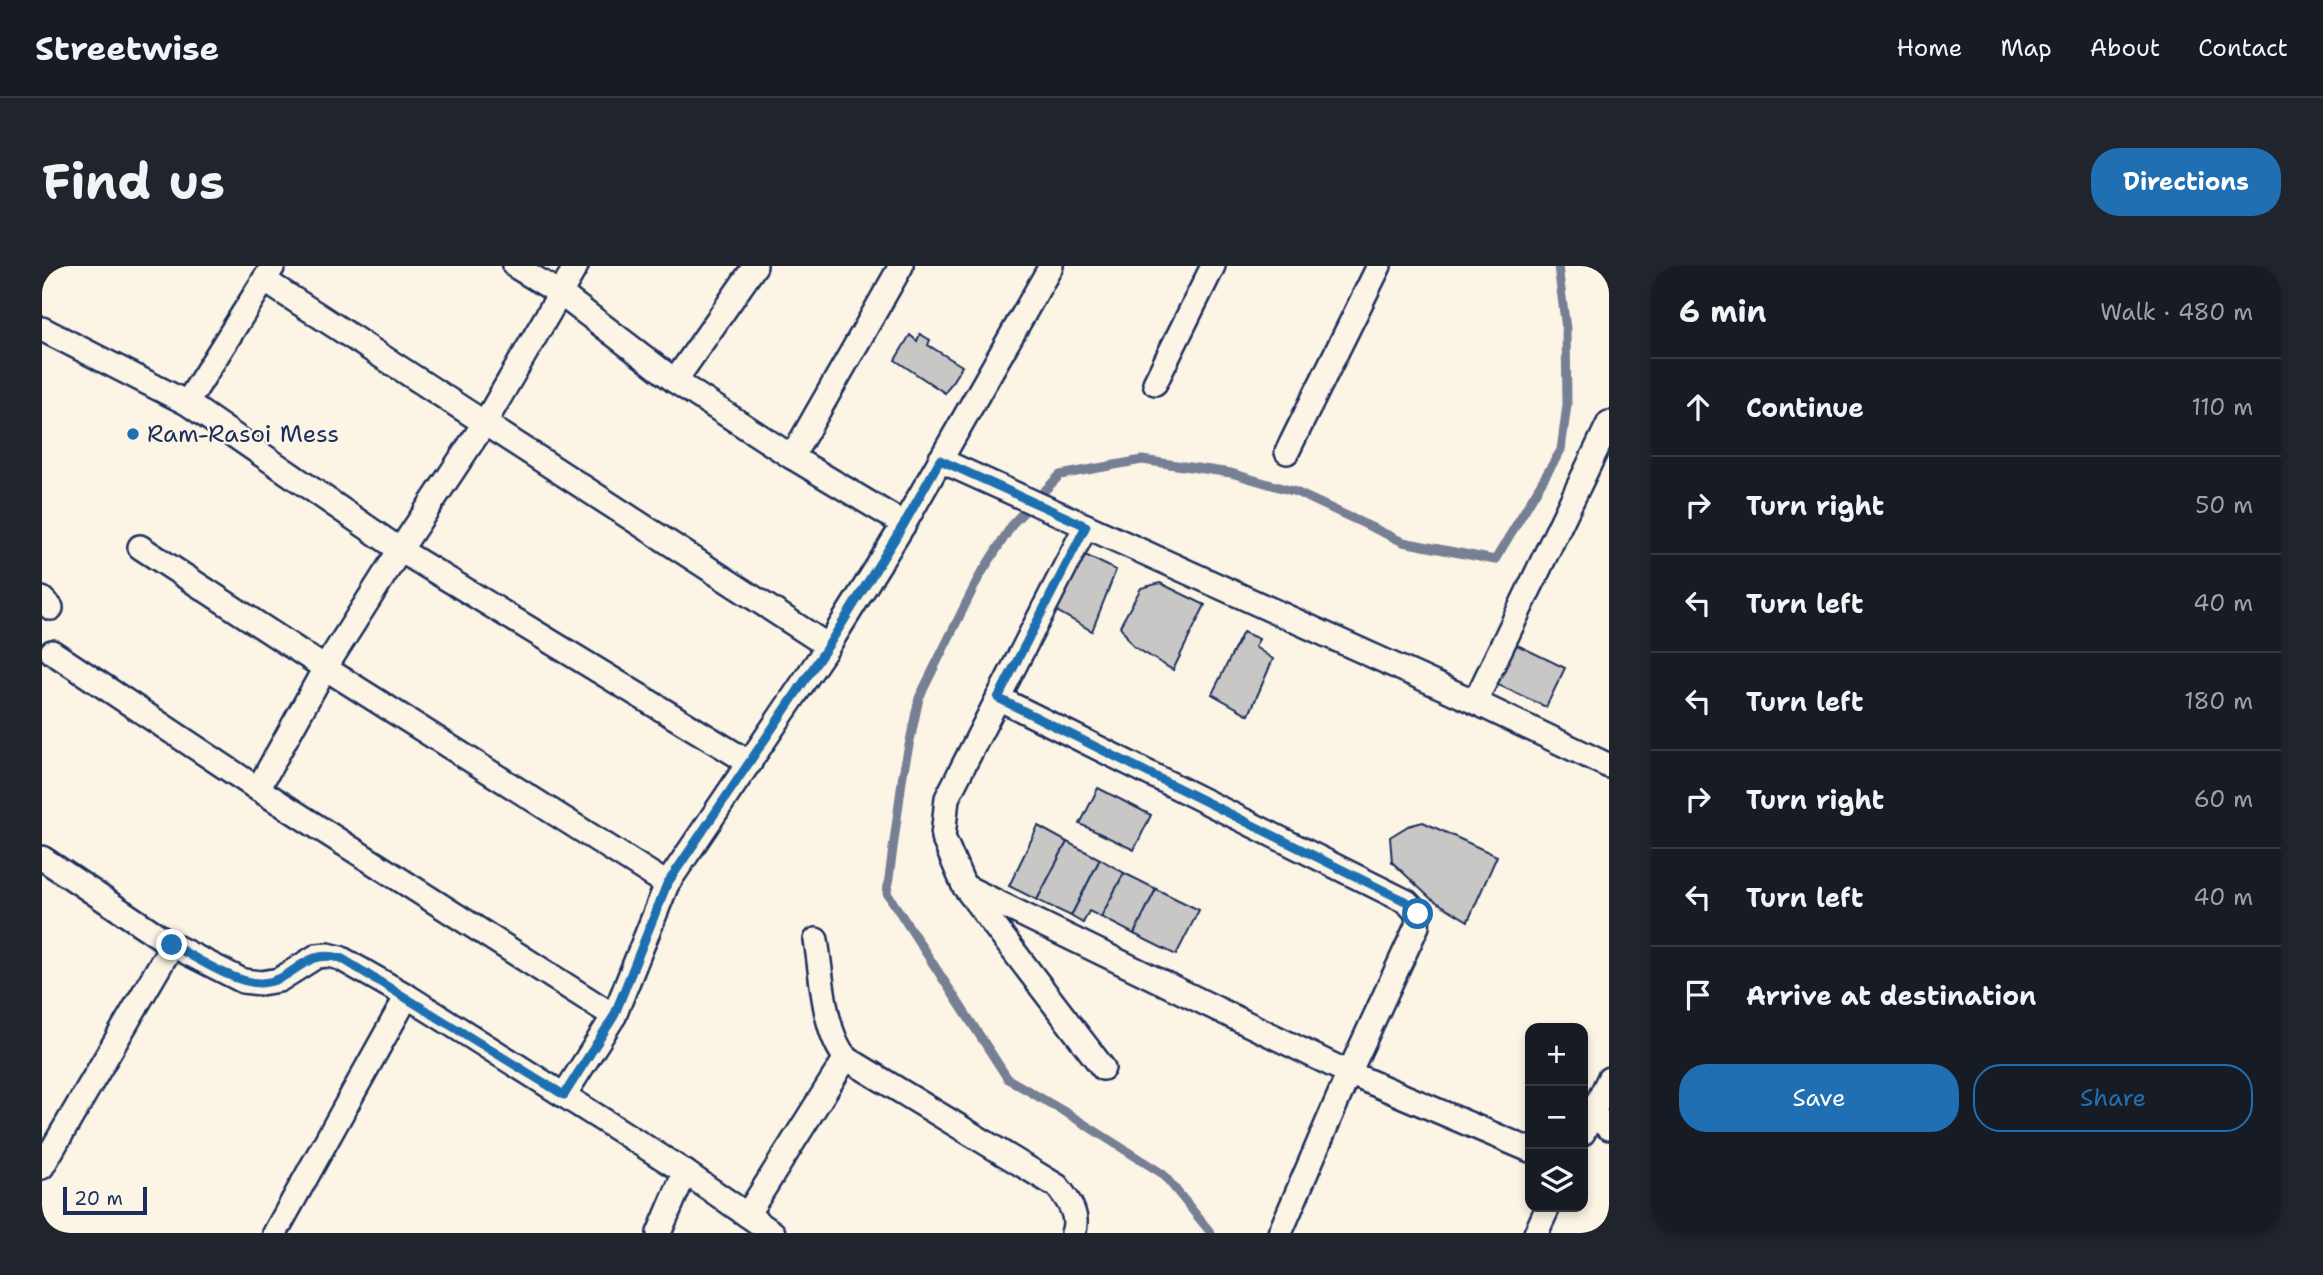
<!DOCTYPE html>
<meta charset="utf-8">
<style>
body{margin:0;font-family:"Shantell Sans",sans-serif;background:#20242c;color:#f1f3f6}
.controls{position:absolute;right:21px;bottom:21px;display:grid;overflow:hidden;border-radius:14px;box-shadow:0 4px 10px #0003}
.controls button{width:63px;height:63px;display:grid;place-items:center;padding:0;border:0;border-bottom:2px solid #363941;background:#171b24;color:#f1f3f6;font:35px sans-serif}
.scale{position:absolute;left:21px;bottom:18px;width:84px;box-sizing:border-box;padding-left:7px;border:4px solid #1b2f5e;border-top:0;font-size:19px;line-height:24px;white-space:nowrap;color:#1b2f5e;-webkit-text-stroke:5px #fcf5e5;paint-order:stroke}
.stop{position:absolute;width:21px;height:21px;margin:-16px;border:5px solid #1f6fb2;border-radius:50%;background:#fff}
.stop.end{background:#1f6fb2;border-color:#fff;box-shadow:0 2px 7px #0008}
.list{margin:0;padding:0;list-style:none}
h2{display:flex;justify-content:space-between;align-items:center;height:91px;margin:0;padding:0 28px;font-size:30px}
h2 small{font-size:23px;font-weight:400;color:#9ea1a6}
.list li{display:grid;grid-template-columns:46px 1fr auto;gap:21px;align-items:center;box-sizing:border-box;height:98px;padding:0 28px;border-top:2px solid #363941}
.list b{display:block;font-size:26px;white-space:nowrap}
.list em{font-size:23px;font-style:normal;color:#9ea1a6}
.actions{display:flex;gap:14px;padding:21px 28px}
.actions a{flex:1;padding:16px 0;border:2px solid #1f6fb2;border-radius:28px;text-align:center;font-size:24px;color:#1f6fb2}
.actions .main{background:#1f6fb2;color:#fff}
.icon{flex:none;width:38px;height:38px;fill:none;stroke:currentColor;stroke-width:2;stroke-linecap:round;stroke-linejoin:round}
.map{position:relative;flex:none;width:1567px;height:967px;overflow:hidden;border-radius:28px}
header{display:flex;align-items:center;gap:42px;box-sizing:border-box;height:98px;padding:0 35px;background:#171b24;border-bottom:2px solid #363941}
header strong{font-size:33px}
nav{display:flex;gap:38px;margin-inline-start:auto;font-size:24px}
.intro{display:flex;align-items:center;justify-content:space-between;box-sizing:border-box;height:168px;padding:0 42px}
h1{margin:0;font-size:49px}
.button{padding:18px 32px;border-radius:28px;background:#1f6fb2;color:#fff;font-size:24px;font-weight:700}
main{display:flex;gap:42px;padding:0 42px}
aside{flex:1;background:#171b24;border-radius:28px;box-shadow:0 4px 10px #0003}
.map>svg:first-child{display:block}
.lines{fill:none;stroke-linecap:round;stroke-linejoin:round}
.stream{stroke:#767f94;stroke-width:9}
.building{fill:#c8c7c6;stroke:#1b2f5e;stroke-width:2}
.street-casing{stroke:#1b2f5e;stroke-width:28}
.street{stroke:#fcf5e5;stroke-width:23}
.route{stroke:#1f6fb2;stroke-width:9}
.poi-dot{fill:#1f6fb2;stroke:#fcf5e5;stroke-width:2.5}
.labels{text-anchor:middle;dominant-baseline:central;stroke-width:5;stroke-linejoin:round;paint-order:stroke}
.poi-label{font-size:24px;fill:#1b2f5e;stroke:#fcf5e5;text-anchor:start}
</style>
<header>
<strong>Streetwise</strong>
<nav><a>Home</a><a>Map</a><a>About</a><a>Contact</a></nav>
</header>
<div class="intro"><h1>Find us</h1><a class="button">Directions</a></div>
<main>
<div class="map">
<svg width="1567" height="967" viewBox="0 0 1567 967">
<rect width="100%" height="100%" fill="#fcf5e5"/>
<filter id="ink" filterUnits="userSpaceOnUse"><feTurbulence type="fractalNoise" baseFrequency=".0143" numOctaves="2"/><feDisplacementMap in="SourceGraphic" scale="14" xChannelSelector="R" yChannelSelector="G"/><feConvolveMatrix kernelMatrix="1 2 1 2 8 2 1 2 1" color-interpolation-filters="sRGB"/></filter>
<g filter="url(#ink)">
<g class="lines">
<polyline class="stream" points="1169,967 1121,908 1028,849 966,813 845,627 861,508 877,432 937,311 972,256 1018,209 1100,194 1189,207 1254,226 1361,276 1453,294 1519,184 1525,139 1524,63 1516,0"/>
</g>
<g class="building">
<polygon points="878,68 888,74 886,79 920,100 903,127 853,94 868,69 875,75"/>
<polygon points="1037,286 1074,304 1050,365 1013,344"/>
<polygon points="1118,317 1163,339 1131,404 1091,380 1078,360 1099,322"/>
<polygon points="1201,366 1217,373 1213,381 1231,393 1207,449 1170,428"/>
<polygon points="1467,375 1523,402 1504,441 1448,415"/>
<polygon points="1056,522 1109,549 1092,584 1038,558"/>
<polygon points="1381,556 1455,590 1426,655 1388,632 1350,596 1348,571 1366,560"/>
<polygon points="996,560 1025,576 995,634 967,620"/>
<polygon points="1025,576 1058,593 1029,650 995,634"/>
<polygon points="1058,593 1082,607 1059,651 1047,645 1041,657 1029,650"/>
<polygon points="1082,607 1114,623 1092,668 1059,651"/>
<polygon points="1114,623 1157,644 1134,689 1092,668"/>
</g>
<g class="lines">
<defs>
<g id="street">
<polyline points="473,0 519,28 633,115 750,191 862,258"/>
<polyline points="222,14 786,380"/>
<polyline points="0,63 145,137 358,284 708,497"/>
<polyline points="633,115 713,0"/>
<polyline points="1113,117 1171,0"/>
<polyline points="145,137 231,0"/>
<polyline points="1245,186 1337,0"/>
<polyline points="750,191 859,0"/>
<polyline points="898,194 1433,436 1567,500"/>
<polyline points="1044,260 905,532 901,571 922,620 1061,802"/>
<polyline points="98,281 283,402 625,618"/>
<polyline points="0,333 9,342"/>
<polyline points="10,386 216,523 572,750"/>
<polyline points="956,432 1365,636 1376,648 1375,660 1307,807 1238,967"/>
<polyline points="1433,436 1567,157"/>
<polyline points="216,523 283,402 358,284 442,158 534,0"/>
<polyline points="0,592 130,679 201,715 219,717 237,714 275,690 286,689 298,692 365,730 643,906 731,967"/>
<polyline points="928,623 1307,807 1488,884"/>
<path d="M774,674c6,35 7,91 30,118l211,128c11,13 23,30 16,47"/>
<polyline points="522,829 572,750 625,618 786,380 862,258 1009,0"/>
<polyline points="1550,848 1567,862"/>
<polyline points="1541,867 1567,813"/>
<polyline points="0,901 130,679"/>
<polyline points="705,949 804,792"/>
<polyline points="233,967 365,730"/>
<polyline points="617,967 643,906"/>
<polyline points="1494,967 1506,941"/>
</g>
</defs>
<use href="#street" class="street-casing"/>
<use href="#street" class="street"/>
</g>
</g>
<g class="lines" filter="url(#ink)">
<path class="route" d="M130,679c23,12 63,39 89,38 35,-2 41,-35 80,-25l223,137 50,-79 53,-132 161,-238 76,-122 36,-64 146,66 -88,172 409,204 11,12"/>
</g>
<circle class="poi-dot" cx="91" cy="168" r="7"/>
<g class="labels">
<g class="poi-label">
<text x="105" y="168">Ram-Rasoi Mess</text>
</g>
</g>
</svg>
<div class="controls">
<button>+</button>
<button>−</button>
<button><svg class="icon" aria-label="layers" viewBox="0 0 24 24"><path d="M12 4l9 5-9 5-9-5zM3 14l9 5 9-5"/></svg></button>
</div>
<div class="scale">20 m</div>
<div class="stop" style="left:1376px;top:648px"></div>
<div class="stop end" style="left:130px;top:679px"></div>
</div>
<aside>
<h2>6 min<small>Walk · 480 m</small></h2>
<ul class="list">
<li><svg class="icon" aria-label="ahead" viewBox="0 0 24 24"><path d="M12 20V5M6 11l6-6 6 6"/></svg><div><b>Continue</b></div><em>110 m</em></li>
<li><svg class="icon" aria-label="right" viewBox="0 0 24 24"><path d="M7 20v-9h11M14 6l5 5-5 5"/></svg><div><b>Turn right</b></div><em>50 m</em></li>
<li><svg class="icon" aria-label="left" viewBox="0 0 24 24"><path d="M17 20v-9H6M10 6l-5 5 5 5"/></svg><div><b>Turn left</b></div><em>40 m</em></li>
<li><svg class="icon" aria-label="left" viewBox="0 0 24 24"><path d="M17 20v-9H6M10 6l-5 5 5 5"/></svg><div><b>Turn left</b></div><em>180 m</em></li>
<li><svg class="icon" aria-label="right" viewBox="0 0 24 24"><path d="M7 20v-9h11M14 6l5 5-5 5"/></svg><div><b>Turn right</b></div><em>60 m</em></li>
<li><svg class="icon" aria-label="left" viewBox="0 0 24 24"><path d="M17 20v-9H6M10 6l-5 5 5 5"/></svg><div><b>Turn left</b></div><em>40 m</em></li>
<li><svg class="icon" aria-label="arrive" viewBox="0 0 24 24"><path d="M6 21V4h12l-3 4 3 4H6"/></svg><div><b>Arrive at destination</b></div></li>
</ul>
<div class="actions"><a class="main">Save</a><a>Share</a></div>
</aside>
</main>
